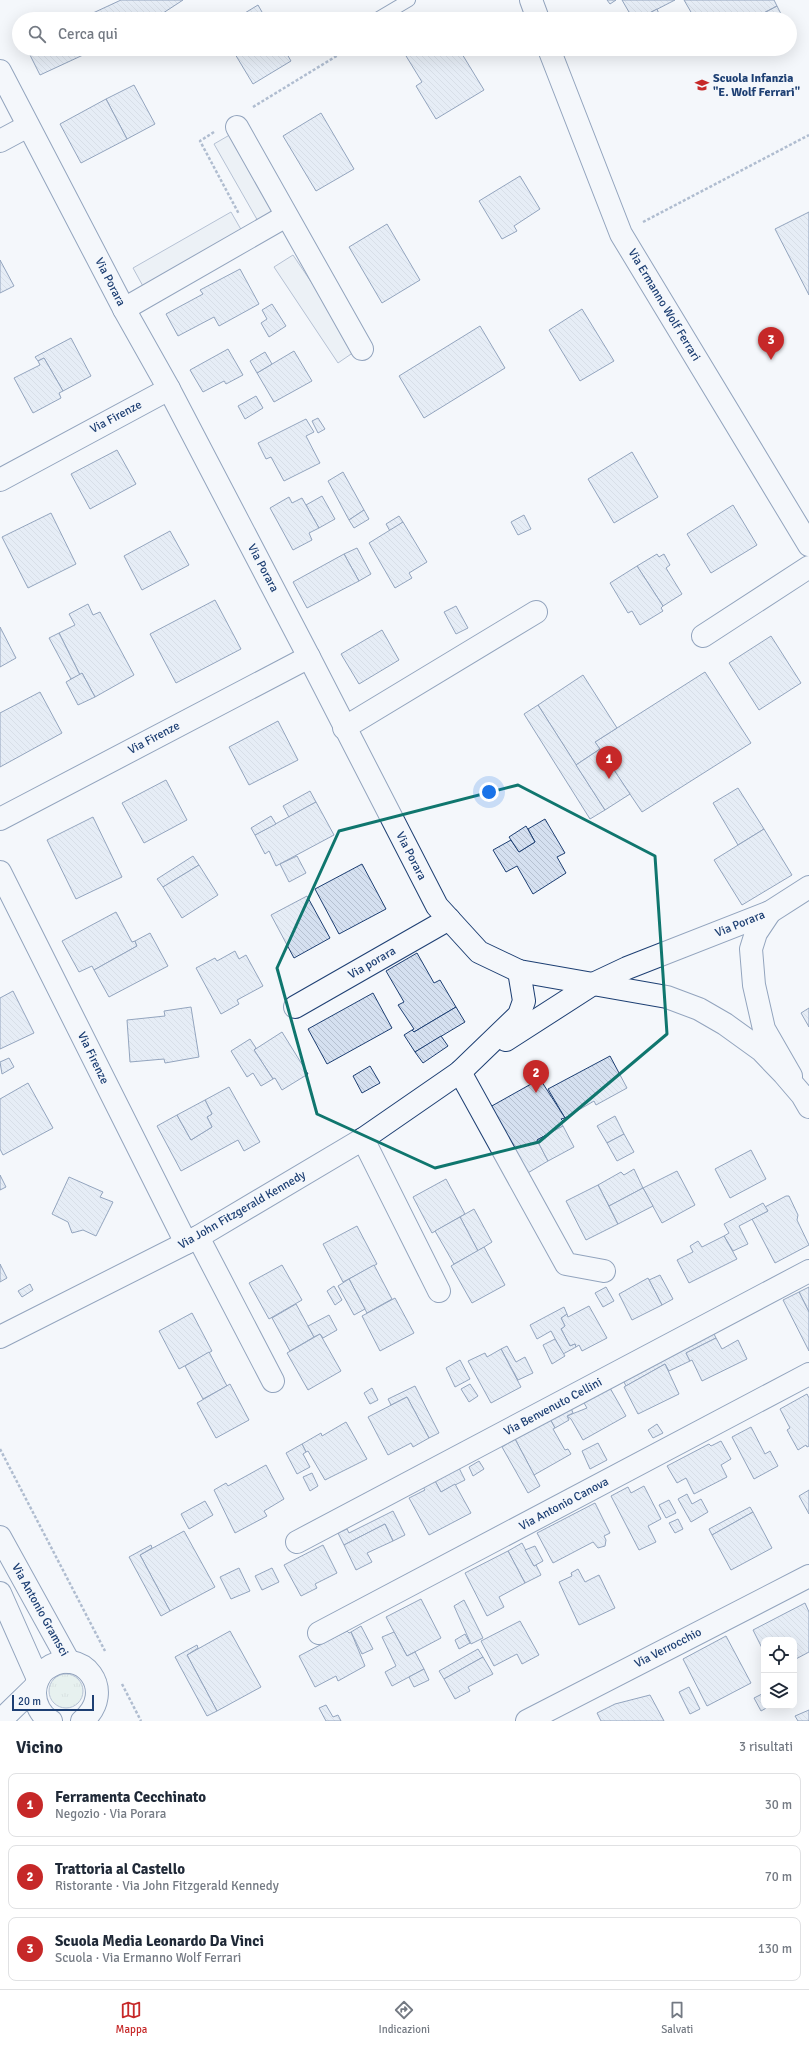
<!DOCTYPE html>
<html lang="it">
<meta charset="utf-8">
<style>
body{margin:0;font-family:Signika,sans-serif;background:#f6f6f7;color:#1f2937}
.controls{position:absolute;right:12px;bottom:12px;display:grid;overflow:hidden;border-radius:8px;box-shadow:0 4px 16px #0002}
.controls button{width:36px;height:36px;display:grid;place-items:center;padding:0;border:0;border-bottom:1px solid #e0e1e3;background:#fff;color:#1f2937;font:20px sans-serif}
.scale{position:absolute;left:12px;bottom:10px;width:82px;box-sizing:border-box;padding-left:4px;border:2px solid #1d3f73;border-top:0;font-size:11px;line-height:14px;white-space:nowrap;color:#1d3f73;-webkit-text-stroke:3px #f4f7fb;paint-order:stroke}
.you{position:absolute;left:489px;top:792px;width:14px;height:14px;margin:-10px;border:3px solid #fff;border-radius:50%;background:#1a73e8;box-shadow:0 0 0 6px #1a73e833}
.badge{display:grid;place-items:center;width:26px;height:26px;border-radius:50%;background:#c62828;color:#fff;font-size:13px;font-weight:700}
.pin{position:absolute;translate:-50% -33px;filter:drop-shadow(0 1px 2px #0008)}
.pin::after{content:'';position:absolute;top:21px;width:14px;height:12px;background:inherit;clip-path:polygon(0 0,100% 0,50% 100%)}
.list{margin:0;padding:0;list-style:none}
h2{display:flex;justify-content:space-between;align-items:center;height:52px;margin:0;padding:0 16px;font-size:17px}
h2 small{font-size:13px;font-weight:400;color:#747a83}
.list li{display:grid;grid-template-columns:26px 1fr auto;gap:12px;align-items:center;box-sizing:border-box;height:64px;margin:0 8px 8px;padding:0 8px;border:1px solid #e0e1e3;border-radius:8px}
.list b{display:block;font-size:15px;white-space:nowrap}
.list p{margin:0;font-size:13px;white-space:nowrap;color:#747a83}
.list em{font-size:13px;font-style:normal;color:#747a83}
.icon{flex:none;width:22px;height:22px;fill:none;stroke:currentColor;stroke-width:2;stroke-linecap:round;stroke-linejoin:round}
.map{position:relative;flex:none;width:809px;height:1721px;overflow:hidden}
.search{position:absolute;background:#fff;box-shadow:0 4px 16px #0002;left:12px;right:12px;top:12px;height:44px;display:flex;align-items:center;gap:10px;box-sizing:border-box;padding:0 14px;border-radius:22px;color:#747a83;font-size:15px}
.sheet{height:268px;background:#fff}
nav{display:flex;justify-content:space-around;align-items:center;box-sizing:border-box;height:56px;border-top:1px solid #e0e1e3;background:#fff;font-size:11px;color:#747a83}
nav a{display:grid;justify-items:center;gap:2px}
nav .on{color:#c62828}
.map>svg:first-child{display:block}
.grass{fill:url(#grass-tufts);stroke:#687fa3}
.parking{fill:#e3e8f0;stroke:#687fa3}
.building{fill:url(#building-back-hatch);stroke:#1d3f73}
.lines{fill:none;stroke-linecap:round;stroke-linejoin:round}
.lane-casing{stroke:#1d3f73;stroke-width:14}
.street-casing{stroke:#1d3f73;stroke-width:24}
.secondary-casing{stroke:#1d3f73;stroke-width:24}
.path{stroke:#5e769c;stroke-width:2.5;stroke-dasharray:3 2;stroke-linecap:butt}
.lane{stroke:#f4f7fb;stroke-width:12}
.street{stroke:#f4f7fb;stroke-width:22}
.secondary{stroke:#f4f7fb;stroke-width:22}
.marked{fill:none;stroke:#0f766e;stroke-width:3;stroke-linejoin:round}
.labels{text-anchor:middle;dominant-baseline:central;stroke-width:3;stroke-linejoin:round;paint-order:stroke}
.poi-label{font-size:12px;font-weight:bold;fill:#1d3f73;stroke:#f4f7fb;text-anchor:start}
.street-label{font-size:12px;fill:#1d3f73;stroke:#f4f7fb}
</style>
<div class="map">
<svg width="809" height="1721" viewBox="0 0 809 1721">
<defs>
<pattern id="grass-tufts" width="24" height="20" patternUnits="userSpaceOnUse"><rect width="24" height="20" fill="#d7e8df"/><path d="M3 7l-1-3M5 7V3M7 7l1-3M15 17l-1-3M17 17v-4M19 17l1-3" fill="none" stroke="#b8c8c3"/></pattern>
<pattern id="building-back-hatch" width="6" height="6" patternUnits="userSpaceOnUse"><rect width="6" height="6" fill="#d5e0f0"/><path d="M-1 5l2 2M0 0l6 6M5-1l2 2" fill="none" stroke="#b6c1d1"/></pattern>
</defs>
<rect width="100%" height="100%" fill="#f4f7fb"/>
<circle class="grass" cx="66" cy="1691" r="17"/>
<g class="parking">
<polygon points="233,133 278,211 259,223 214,144"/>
<polygon points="231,212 243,233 144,288 133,268"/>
<polygon points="293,255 357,350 338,363 274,267"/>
</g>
<g class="building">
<polygon points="121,0 183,0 154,19 80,19"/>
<polygon points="607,0 616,0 610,4"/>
<polygon points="622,0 675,0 638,19 633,19"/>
<polygon points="684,0 774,0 777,6 752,19 695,19"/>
<polygon points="258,5 266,19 235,19"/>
<polygon points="777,6 783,18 755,19 755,18"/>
<polygon points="657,9 661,19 638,19"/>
<polygon points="27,49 96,49 40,75"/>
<polygon points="232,49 284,49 291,61 253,84"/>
<polygon points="406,49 459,49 484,90 436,119 416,86 422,82 403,51"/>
<polygon points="710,49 725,49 713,55"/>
<polygon points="134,85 155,124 127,139 106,99"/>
<polygon points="106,99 127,139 81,163 60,124"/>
<polygon points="321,113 354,169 316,191 283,136"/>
<polygon points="520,176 540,209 514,226 517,231 502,239 479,201"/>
<polygon points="809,212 809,295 775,229"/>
<polygon points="387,224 420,280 382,303 349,247"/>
<polygon points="0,260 14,286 0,293"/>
<polygon points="240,269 259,304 219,326 214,317 178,336 166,314 203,294 200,290"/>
<polygon points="272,304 286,326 269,337 261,323 267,319 262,310"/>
<polygon points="582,309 614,361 580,381 549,330"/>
<polygon points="480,326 505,368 424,418 399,376"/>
<polygon points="71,338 91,376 63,391 44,358 38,361 35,357"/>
<polygon points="228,349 243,375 226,384 224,381 203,392 190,370"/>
<polygon points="294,351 312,381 274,402 257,373"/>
<polygon points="265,352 272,364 257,373 250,361"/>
<polygon points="44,358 63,391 59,393 61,398 33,413 14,378 40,365 38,361"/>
<polygon points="256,396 263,408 245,419 238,406"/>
<polygon points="318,418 325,429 318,433 312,421"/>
<polygon points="306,419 314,432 306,436 320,463 284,481 271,457 266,459 258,443"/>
<polygon points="117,450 136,484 90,509 71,474"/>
<polygon points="632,452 658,497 614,523 588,479"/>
<polygon points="343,472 364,510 349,520 328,481"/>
<polygon points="322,496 335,519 319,528 306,505"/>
<polygon points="289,497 292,503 302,498 319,528 309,533 312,540 293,550 270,508"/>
<polygon points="733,505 757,545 711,573 687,534"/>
<polygon points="364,510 369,519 354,528 349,520"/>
<polygon points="51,513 76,564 28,588 2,537"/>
<polygon points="524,515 531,529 518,535 511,522"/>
<polygon points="399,516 403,522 390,531 386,524"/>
<polygon points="403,522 427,562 409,573 412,578 395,588 369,543"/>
<polygon points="170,531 189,565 142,590 124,556"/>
<polygon points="357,548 371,574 359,581 344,554"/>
<polygon points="344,554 359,581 307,608 293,582"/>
<polygon points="657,554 659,557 664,554 670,565 666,568 682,594 663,606 637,566"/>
<polygon points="637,566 663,606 661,608 663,611 640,625 632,611 628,613 610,583"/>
<polygon points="215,600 241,649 176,683 150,634"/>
<polygon points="88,604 93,615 100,612 134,675 95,697 82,673 80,675 59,633 75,625 69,614"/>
<polygon points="456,606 468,628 456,634 444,612"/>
<polygon points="0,627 16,658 0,667"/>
<polygon points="382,630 399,660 359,684 341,654"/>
<polygon points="59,633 80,675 71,679 49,638"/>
<polygon points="771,636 801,683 759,710 729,663"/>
<polygon points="705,672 751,743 642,812 595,742"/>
<polygon points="82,673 95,697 78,705 66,682"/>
<polygon points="583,675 617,728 595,742 600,749 576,765 538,705"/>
<polygon points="40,692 62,733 0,767 0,713"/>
<polygon points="538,705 605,810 590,819 524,714"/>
<polygon points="278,721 298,760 249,785 229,747"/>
<polygon points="600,749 630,794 605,810 576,765"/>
<polygon points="166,780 187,820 144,843 122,803"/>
<polygon points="738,788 764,829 738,845 713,803"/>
<polygon points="310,791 316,802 289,817 283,806"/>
<polygon points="316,802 334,835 276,866 269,851 265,854 255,835"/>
<polygon points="271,816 276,824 255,835 251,828"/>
<polygon points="93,817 122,877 76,899 47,840"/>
<polygon points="545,819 565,853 557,857 566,873 533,894 517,866 506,872 493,850 511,840 519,852 535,842 528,829"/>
<polygon points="526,826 535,842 519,852 509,837"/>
<polygon points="764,829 792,875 742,905 714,860"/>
<polygon points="193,856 199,865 163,887 157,879"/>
<polygon points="297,856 306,873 289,882 280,864"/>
<polygon points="362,864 386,909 339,934 315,889"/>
<polygon points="199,865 218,895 182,918 163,887"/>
<polygon points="307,896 330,938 294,958 271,915"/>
<polygon points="116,912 132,942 135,941 137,946 94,970 92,966 79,972 62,941"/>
<polygon points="150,933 168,966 109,997 94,970 137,946 135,941"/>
<polygon points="235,951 239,959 246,955 263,986 237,1000 239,1004 221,1014 196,968 215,958 217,961"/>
<polygon points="417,953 434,983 440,980 456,1007 414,1032 412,1030 414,1029 398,1005 404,1002 386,971"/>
<polygon points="13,991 34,1033 0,1049 0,998"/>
<polygon points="373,993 392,1028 327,1064 308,1029"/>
<polygon points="191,1007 199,1057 165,1063 164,1059 130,1062 127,1020 165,1016 164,1011"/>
<polygon points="456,1007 465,1022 415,1052 404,1035 412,1030 414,1032"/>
<polygon points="809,1008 809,1027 801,1013"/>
<polygon points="282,1032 308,1074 282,1090 275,1078 273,1079 254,1050"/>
<polygon points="441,1036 448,1046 423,1063 415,1052"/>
<polygon points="250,1039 256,1048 254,1050 273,1079 261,1086 253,1073 247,1077 231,1051"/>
<polygon points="610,1056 627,1088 596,1105 594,1101 565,1118 548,1089"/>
<polygon points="9,1058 14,1067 2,1074 0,1062"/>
<polygon points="370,1066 380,1083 362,1093 353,1076"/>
<polygon points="540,1079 565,1118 561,1119 564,1122 561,1123 563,1126 537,1140 548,1161 526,1174 490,1107"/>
<polygon points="28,1083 53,1128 3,1155 0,1149 0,1099"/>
<polygon points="229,1087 260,1142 244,1151 238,1140 181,1171 157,1126 177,1115 191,1140 212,1127 207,1117 212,1114 205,1100"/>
<polygon points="205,1100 212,1114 207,1117 212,1127 191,1140 177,1115"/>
<polygon points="615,1116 624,1134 607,1143 597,1126"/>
<polygon points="563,1126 574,1147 548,1161 537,1140"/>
<polygon points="624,1134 634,1152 617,1161 607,1143"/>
<polygon points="751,1150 766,1179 730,1198 715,1169"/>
<polygon points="634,1169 643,1188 609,1206 598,1185 621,1172 624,1175"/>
<polygon points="677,1171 695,1205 662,1223 643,1188"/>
<polygon points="0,1175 6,1187 0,1190"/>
<polygon points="69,1177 103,1192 100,1197 113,1202 96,1236 83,1230 72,1233 68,1222 52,1214"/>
<polygon points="446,1179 465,1214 432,1233 413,1197"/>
<polygon points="598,1185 618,1224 586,1240 566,1201"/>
<polygon points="643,1188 653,1206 618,1224 609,1206"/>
<polygon points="786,1196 789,1196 798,1215 797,1220 809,1245 775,1263 752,1219 768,1211 765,1207"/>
<polygon points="763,1203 768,1211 739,1226 748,1244 733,1251 724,1236 729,1233 724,1224"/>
<polygon points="474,1209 492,1242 478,1251 460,1217"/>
<polygon points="460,1217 478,1251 454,1264 435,1231"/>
<polygon points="357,1226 377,1264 343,1282 323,1244"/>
<polygon points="724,1236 737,1259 689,1283 677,1260 693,1252 690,1246 698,1241 702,1247"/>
<polygon points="484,1247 505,1285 472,1303 451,1266"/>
<polygon points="0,1264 7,1278 0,1282"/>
<polygon points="282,1265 302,1300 269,1319 249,1283"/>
<polygon points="374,1265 392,1299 367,1313 349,1279"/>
<polygon points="660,1275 673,1299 662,1305 649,1280"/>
<polygon points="648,1278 662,1305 632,1320 619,1294"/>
<polygon points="349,1279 365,1309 354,1315 338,1286"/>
<polygon points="30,1284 33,1290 22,1297 18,1291"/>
<polygon points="334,1286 342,1300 335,1305 327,1291"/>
<polygon points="606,1287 614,1301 603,1307 595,1293"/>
<polygon points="809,1287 809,1312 799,1292"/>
<polygon points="799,1292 809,1312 809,1351 783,1300"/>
<polygon points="395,1298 414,1333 380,1351 362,1316"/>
<polygon points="296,1304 314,1337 290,1351 272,1318"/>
<polygon points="589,1306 607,1338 582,1351 579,1345 576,1347 575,1344 570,1346 561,1329 565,1326 561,1318 567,1314 568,1317"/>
<polygon points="564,1307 567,1314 561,1318 565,1326 561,1329 570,1346 575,1344 576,1347 563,1354 551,1331 537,1339 530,1325"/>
<polygon points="192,1313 212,1351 179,1369 159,1331"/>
<polygon points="329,1315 337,1330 323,1338 320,1334 314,1337 308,1326"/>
<polygon points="712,1330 716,1338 686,1353 690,1361 669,1371 665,1364 626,1386 622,1378"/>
<polygon points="320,1334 341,1371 308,1390 287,1353"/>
<polygon points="716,1338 722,1349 738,1340 747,1359 702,1381 692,1360 690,1361 686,1353"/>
<polygon points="555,1339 565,1356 552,1364 543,1345"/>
<polygon points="507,1346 516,1362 525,1357 533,1373 518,1380 501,1349"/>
<polygon points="501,1349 521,1387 491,1403 468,1361 485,1353 487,1357"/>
<polygon points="209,1352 227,1386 203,1399 185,1366"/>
<polygon points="460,1360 470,1379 455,1387 446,1368"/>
<polygon points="665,1364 679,1394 638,1414 624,1387"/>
<polygon points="230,1384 249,1420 216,1438 197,1403"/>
<polygon points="470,1384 478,1396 469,1402 461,1389"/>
<polygon points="415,1386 439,1433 429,1438 407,1397 391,1405 388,1399"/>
<polygon points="372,1388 378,1400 370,1404 364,1393"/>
<polygon points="610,1388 626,1416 583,1440 571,1419 567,1416 587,1408 584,1403"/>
<polygon points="807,1394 809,1398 809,1446 807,1447 806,1445 798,1450 787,1430 790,1428 780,1409"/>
<polygon points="407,1397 429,1438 413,1447 411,1443 388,1455 368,1417"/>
<polygon points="571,1408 573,1413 567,1416 569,1420 555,1428 550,1419"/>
<polygon points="550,1419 555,1428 553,1429 565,1450 568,1449 571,1454 534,1475 515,1439"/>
<polygon points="346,1422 367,1459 325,1480 308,1451 306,1452 302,1444 321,1433 322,1436"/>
<polygon points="657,1424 663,1433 653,1438 648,1430"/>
<polygon points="751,1427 765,1454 770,1451 778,1466 754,1479 732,1437"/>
<polygon points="515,1439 540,1486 528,1493 502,1447"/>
<polygon points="721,1441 731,1459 721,1465 727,1477 694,1494 686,1478 677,1483 667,1466 709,1444 711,1446"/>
<polygon points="598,1443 607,1460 590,1469 582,1451"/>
<polygon points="302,1444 306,1452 303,1454 310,1467 297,1474 286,1453"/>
<polygon points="479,1461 484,1469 473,1476 469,1467"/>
<polygon points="266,1465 284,1499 264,1511 267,1516 235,1533 214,1490 226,1483 228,1486"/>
<polygon points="459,1468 465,1480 441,1492 435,1481"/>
<polygon points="312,1473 318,1486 310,1491 303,1477"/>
<polygon points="435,1481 441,1492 455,1484 471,1513 429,1535 409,1498 425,1490 423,1487"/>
<polygon points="644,1486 661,1519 648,1526 656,1542 639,1550 611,1496 628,1487 631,1493"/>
<polygon points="809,1490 809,1514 799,1496"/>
<polygon points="687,1494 692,1504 701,1499 708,1512 691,1522 678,1499"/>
<polygon points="669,1500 676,1513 666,1518 659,1505"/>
<polygon points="205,1501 213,1515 189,1529 181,1514"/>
<polygon points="595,1503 610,1533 604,1536 606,1540 605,1546 598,1548 593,1542 553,1563 537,1533"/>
<polygon points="750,1507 753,1512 712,1535 709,1529"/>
<polygon points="393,1511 405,1535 393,1541 385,1524 344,1545 338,1533 347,1529 349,1533"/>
<polygon points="753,1512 772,1548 731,1570 712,1535"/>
<polygon points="678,1519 683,1529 675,1533 669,1523"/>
<polygon points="385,1524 393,1541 367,1553 372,1562 356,1570 344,1545"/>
<polygon points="184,1531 215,1587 170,1611 140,1555"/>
<polygon points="522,1543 534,1566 536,1565 541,1575 525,1583 508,1551"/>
<polygon points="151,1545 152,1548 140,1555 170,1611 161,1616 129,1557"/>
<polygon points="323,1545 337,1573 315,1584 317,1588 301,1596 284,1565"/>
<polygon points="535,1546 543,1561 534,1566 525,1550"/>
<polygon points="508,1551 525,1583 499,1597 504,1607 487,1616 465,1573"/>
<polygon points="239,1568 250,1591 231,1599 220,1577"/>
<polygon points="272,1568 279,1582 262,1590 255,1576"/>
<polygon points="578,1569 585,1582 599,1575 615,1608 579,1625 559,1582 572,1576 571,1573"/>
<polygon points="421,1599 441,1638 407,1656 386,1617"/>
<polygon points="464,1600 483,1638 471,1644 454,1606"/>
<polygon points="805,1603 809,1612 809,1652 794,1660 794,1640 764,1640 764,1652 753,1630"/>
<polygon points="520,1621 539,1655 522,1664 517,1654 494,1666 481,1641"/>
<polygon points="361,1626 373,1649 362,1654 351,1632"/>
<polygon points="230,1631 261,1687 217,1711 187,1655"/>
<polygon points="347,1631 349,1633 351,1632 365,1666 338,1681 336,1676 315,1687 299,1656"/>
<polygon points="394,1632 407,1656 415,1652 424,1669 392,1686 385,1672 396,1666 382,1637"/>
<polygon points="465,1634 470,1643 459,1649 455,1640"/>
<polygon points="726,1636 751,1683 707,1706 683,1659"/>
<polygon points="197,1645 198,1648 187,1655 217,1711 207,1716 175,1657"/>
<polygon points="478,1649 483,1657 444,1679 439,1671"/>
<polygon points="483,1657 493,1674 468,1687 470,1691 455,1699 444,1679"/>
<polygon points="424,1669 429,1680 414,1687 409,1677"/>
<polygon points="689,1687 700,1709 690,1714 679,1692"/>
<polygon points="764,1693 764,1706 770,1706 761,1711 754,1698"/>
<polygon points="650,1695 664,1721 601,1721 597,1713 615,1704"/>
<polygon points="326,1705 333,1717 338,1715 341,1721 326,1721 319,1708"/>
<polygon points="809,1710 809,1721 798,1721 795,1716"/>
</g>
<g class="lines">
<defs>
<polyline id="lane" points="377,19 409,0"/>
<g id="street">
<polyline points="531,0 538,19"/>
<polyline points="549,49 621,234 809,545"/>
<polyline points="237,127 362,349"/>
<polyline points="0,141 28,126"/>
<polyline points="124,309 286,216"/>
<polyline points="0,480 169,389"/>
<polyline points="703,636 809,567"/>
<polyline points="344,728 536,612"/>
<polyline points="0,819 309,657"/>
<polyline points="0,872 186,1243"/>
<polyline points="770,912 756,933 751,949 754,985 764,1029 791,1076"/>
<polyline points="295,1007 449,919"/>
<polyline points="506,1040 593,984 627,968 770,912 809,887"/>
<polyline points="460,1072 566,1264 604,1271"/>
<polyline points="363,1139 439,1291"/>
<polyline points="198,1237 273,1381"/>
<polyline points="0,1337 198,1237 363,1139 460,1072 519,1015 524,1001 519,971"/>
<polyline points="0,1537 69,1662"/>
<polyline points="297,1542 809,1271"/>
<polyline points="0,1593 38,1679"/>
<polyline points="319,1633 809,1374"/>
<polyline points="0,1721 35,1687"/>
<path d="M51,1721c-10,-5 -16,-17 -16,-28 0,-9 4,-19 11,-24 36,-26 72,23 36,52"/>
<polyline points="527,1721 809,1576"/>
</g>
<polyline id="secondary" points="0,71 124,309 169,389 309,657 437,906 479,952 519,971 667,997 699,1009 725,1024 761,1050 784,1074 802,1095 809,1107"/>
</defs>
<use href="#lane" class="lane-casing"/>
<use href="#street" class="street-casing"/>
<use href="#secondary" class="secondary-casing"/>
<g class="path">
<polyline points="253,107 348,49"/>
<polyline points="214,132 200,141 239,214"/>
<polyline points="643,222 809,135"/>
<polyline points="0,1449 105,1651"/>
<polyline points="122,1684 141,1721"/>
</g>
<use href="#lane" class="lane"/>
<use href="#street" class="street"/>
<use href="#secondary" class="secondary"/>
</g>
<path d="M0 0H809V1721H0ZM518,785l137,71 12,178 -128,108 -104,26 -118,-54 -40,-146 62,-137z" fill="#f4f7fb" fill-opacity=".55" fill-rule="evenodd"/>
<path class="marked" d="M518,785l137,71 12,178 -128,108 -104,26 -118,-54 -40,-146 62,-137z"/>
<defs>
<symbol id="school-bare" viewBox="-9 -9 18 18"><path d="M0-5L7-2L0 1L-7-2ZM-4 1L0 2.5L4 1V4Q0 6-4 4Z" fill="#c62828" stroke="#f4f7fb" stroke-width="2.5" paint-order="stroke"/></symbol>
</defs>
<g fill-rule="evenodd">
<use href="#school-bare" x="692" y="75" width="20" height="20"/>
</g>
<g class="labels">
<g class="poi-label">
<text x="713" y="78">Scuola Infanzia<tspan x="713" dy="14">"E. Wolf Ferrari"</tspan></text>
</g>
<g class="street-label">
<text transform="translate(110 282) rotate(63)">Via Porara</text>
<text transform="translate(664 305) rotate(59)">Via Ermanno Wolf Ferrari</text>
<text transform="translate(116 417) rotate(-28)">Via Firenze</text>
<text transform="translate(263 568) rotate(62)">Via Porara</text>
<text transform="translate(154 738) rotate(-28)">Via Firenze</text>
<text transform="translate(411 856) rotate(63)">Via Porara</text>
<text transform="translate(740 924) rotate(-22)">Via Porara</text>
<text transform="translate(372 963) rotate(-30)">Via porara</text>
<text transform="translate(93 1058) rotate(64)">Via Firenze</text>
<text transform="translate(242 1210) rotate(-30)">Via John Fitzgerald Kennedy</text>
<text transform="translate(553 1407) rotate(-28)">Via Benvenuto Cellini</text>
<text transform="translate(564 1504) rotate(-28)">Via Antonio Canova</text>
<text transform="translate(40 1610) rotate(61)">Via Antonio Gramsci</text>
<text transform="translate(668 1648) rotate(-27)">Via Verrocchio</text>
</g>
</g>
</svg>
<div class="controls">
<button><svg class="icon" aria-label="locate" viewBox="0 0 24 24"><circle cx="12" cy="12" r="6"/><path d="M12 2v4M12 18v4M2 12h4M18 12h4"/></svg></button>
<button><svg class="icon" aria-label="layers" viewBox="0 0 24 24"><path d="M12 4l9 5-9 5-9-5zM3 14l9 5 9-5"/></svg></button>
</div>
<div class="scale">20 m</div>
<div class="you"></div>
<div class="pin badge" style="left:609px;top:779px">1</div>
<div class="pin badge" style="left:536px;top:1093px">2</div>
<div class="pin badge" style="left:771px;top:360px">3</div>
<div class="search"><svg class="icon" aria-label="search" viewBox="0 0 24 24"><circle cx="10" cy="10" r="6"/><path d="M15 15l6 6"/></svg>Cerca qui</div>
</div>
<section class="sheet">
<h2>Vicino<small>3 risultati</small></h2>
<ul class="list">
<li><span class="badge">1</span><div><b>Ferramenta Cecchinato</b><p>Negozio · Via Porara</p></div><em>30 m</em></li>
<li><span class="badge">2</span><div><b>Trattoria al Castello</b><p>Ristorante · Via John Fitzgerald Kennedy</p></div><em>70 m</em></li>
<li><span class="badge">3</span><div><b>Scuola Media Leonardo Da Vinci</b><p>Scuola · Via Ermanno Wolf Ferrari</p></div><em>130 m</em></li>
</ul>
</section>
<nav>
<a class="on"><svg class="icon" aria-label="map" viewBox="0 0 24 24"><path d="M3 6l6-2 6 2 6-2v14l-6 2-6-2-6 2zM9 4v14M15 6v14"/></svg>Mappa</a>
<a><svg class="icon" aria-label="directions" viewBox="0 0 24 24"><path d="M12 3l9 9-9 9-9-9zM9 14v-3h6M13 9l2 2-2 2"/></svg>Indicazioni</a>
<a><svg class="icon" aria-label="saved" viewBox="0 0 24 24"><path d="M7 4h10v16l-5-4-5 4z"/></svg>Salvati</a>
</nav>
